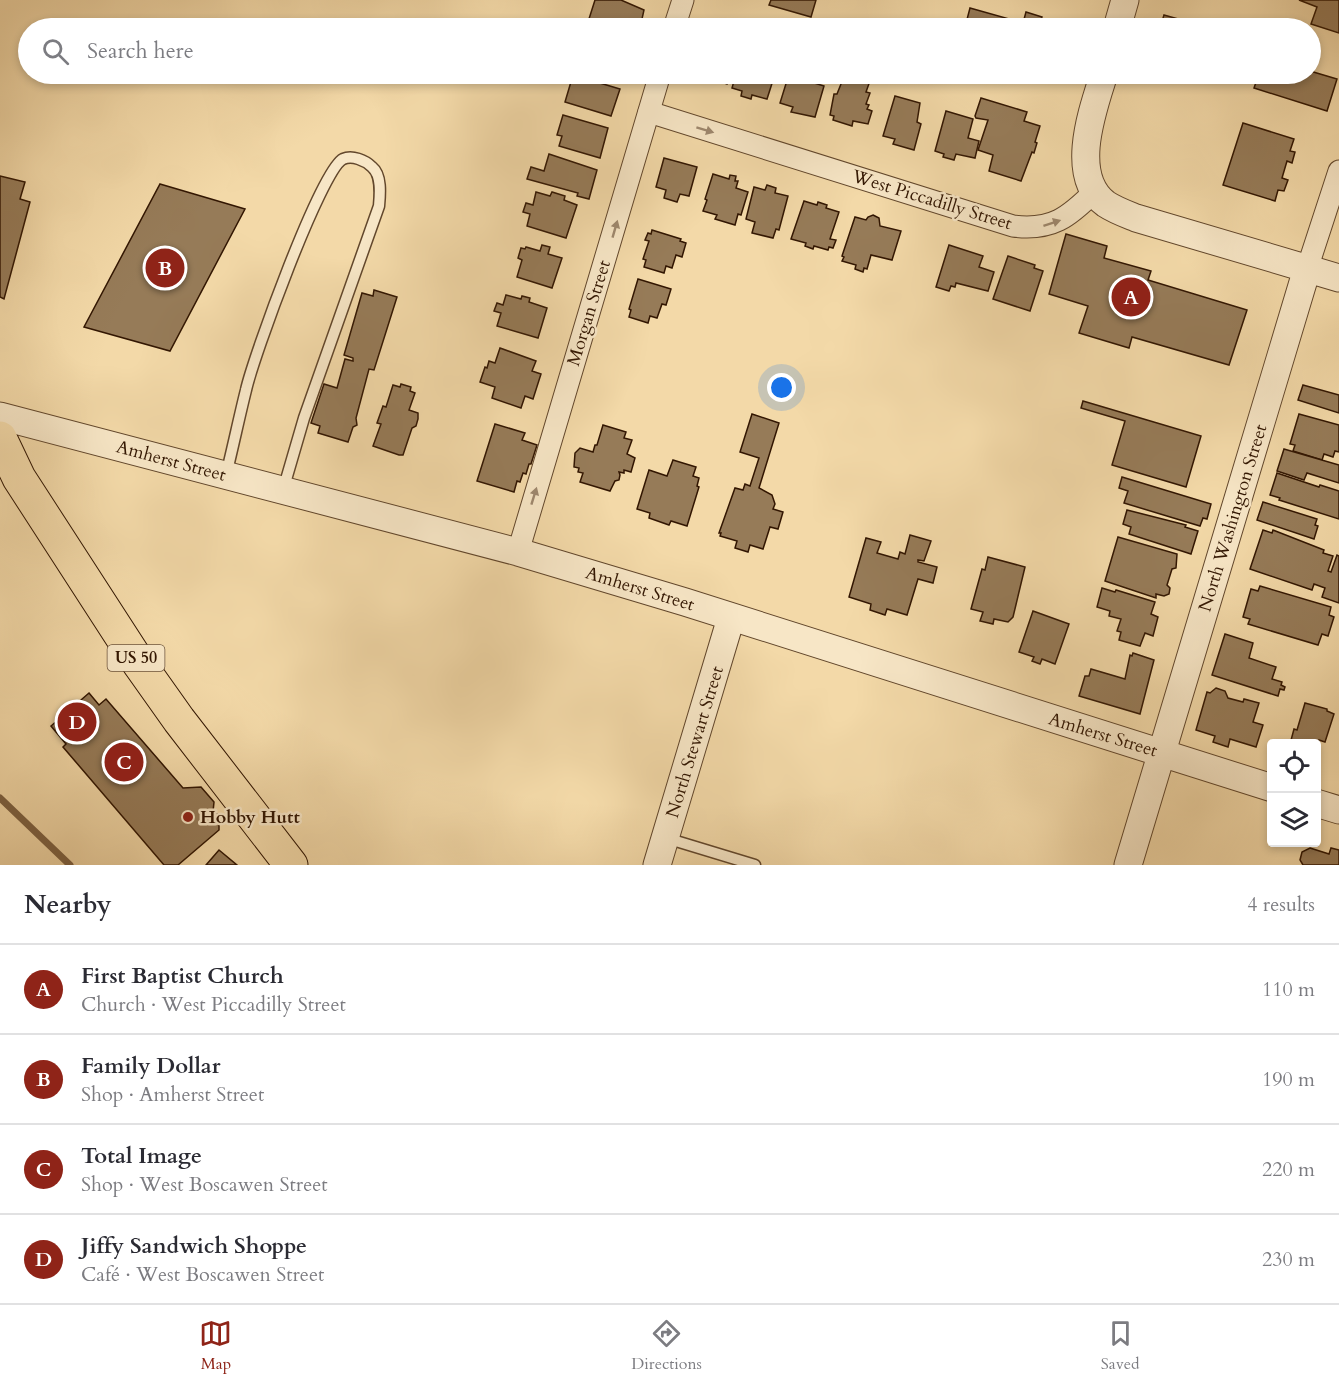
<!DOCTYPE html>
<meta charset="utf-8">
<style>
body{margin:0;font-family:Cardo,serif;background:#f7f7f7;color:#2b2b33}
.controls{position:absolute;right:18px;bottom:18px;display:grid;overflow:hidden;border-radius:6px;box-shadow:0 3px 9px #0003}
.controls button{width:54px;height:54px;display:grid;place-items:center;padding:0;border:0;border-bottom:2px solid #e1e1e2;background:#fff;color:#2b2b33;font:30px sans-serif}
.you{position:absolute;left:782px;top:388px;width:21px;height:21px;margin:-15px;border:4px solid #fff;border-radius:50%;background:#1a73e8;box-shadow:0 0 0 9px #1a73e833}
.badge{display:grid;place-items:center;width:39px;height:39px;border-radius:50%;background:#8f2418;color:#fff;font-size:20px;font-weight:700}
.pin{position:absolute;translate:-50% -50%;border:3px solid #fff;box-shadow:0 2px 6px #0006}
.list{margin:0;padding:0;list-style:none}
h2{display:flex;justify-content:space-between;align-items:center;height:78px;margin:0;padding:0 24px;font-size:26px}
h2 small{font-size:20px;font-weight:400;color:#7c7c81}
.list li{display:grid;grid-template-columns:39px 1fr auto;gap:18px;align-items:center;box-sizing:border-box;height:90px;padding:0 24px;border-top:2px solid #e1e1e2}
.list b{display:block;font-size:22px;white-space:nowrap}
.list p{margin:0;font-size:20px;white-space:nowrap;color:#7c7c81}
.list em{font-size:20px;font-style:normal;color:#7c7c81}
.icon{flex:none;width:33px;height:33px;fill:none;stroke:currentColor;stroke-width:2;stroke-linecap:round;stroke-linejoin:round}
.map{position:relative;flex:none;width:1339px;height:865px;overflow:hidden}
.search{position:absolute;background:#fff;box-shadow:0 3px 9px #0003;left:18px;right:18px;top:18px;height:66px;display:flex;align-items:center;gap:15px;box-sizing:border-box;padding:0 21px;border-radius:33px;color:#7c7c81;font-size:22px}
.sheet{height:438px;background:#fff}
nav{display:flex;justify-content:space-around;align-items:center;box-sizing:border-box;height:84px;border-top:2px solid #e1e1e2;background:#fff;font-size:16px;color:#7c7c81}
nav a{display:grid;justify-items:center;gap:3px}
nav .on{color:#8f2418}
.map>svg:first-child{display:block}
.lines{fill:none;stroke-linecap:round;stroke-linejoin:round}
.stream{stroke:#7e6344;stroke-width:7}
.building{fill:#967b58;stroke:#321602;stroke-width:1.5}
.service-casing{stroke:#62472c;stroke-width:13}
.minor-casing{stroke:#62472c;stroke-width:23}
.tertiary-casing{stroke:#62472c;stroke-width:29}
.primary-casing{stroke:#321602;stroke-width:35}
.service{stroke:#f7e6c6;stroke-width:10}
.minor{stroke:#f7e6c6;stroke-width:21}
.tertiary{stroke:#f7e6c6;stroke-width:27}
.primary{stroke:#f3d9a8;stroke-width:33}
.oneway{fill:#9e886e}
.poi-dot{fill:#8f2418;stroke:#f7e6c6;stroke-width:2}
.labels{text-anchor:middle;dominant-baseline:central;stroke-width:5;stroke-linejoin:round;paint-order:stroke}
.shield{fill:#f7e6c6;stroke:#6d543d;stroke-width:1.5}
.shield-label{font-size:16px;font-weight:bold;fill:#321602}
.street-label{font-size:18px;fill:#321602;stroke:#f7e6c6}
.poi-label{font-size:18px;font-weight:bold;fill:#321602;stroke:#f7e6c6;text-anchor:start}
</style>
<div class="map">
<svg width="1339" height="865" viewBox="0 0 1339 865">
<rect width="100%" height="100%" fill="#f3d9a8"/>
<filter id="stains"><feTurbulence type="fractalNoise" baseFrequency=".00333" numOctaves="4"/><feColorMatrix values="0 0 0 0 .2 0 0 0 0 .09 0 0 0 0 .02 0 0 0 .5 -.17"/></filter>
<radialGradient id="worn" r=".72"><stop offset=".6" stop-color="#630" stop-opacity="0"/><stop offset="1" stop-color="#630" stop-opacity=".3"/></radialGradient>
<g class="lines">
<polyline class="stream" points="0,798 70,865"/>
</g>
<g class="building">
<polygon points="595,0 621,0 644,10 640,28 610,28 588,22"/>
<polygon points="771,0 816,0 811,17 769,5"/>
<polygon points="1299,0 1339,0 1339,33 1311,24 1317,7"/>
<polygon points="970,8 1023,23 1026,12 1042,17 1038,28 967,28 965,27"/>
<polygon points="1164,15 1210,28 1160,28"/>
<polygon points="1310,71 1337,79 1327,111 1254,88 1259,74 1306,75 1310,74"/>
<polygon points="689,74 730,74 727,84 711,78 710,82 689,75"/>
<polygon points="736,74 775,74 767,99 752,95 751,99 741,96 742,91 732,88"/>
<polygon points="789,74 811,74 808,81 824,86 815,117 791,112 793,107 780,103"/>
<polygon points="845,74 857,74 871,78 866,92 870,93 866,104 869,105 867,109 872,111 868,124 853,121 852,126 833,120 834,116 830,115 834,94 837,94"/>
<polygon points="573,75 620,89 611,116 565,102"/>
<polygon points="895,96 920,103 917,122 921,124 914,150 893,144 895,139 883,136"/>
<polygon points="981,98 1027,112 1024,121 1040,126 1035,142 1037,143 1034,153 1032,152 1021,181 989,171 993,155 978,150 988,120 976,118 975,116"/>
<polygon points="946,111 973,119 968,138 979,141 975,158 956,154 954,160 943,157 944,154 935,151"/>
<polygon points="563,115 608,128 600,158 559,146 562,136 557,135"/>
<polygon points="1243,123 1294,139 1290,151 1295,152 1292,163 1287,161 1282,178 1288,180 1284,191 1278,190 1275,201 1223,185"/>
<polygon points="549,154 597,170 589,199 577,196 578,193 527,179 531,167 544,171"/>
<polygon points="664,158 697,167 689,196 680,194 677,202 664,198 666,190 656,187"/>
<polygon points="713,174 729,179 730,175 736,176 735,181 738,181 736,188 748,192 741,215 738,214 735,225 715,219 717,215 703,211 707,200 705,199"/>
<polygon points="0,176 25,182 20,199 30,202 4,299 0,297"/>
<polygon points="160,184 245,209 170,351 84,327"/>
<polygon points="767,185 776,188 775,193 788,196 779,230 776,229 773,238 752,233 755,222 746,219 754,187 765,190"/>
<polygon points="536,192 550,196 552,192 565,196 564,200 577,205 566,238 527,226 530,214 523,212 526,203 533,205"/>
<polygon points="804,201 817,205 818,202 827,205 826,208 839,212 830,239 836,240 833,248 829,247 828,250 814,246 813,249 805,246 806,243 791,239"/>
<polygon points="873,215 879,218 880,226 901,231 892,260 871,255 867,269 864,268 863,272 855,269 856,265 842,261 844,257 842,256 855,217 866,220 868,217"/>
<polygon points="652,230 681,239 680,241 686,243 682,257 676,255 672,268 666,266 664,273 644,267 646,260 643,259 649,241 645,240 648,233 651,234"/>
<polygon points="1066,234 1107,246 1104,258 1151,271 1148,280 1247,310 1229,365 1132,337 1129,348 1079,333 1088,306 1049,294"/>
<polygon points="542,245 550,247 548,254 562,258 552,288 517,277 522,260 518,258 521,248 525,249 526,247 540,251"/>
<polygon points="949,245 983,256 979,267 994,272 988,291 956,283 955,287 951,286 949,291 936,287"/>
<polygon points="1008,256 1035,265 1034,268 1043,271 1030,311 993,299"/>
<polygon points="638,279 671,289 666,305 662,304 657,318 650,316 648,323 629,317 631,310 629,309"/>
<polygon points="374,290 397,297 374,370 369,369 356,418 357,425 353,427 348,442 318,433 320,426 311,423 324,384 337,388 345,359 353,361 353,358 344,355 362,293 373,296"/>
<polygon points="506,295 521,299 522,296 530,298 529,302 547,308 538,338 497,326 501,313 494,311 497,303 503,305"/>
<polygon points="500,348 536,361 532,371 541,374 533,399 525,396 521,408 492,398 495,387 480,382 485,367 487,368 489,361 495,363"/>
<polygon points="401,384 411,387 410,391 415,393 409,410 418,413 418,419 416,426 412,428 403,455 399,455 373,446 381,424 377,423 383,406 386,407 393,385 400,387"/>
<polygon points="1303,385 1339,395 1339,413 1298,400"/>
<polygon points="1083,401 1201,436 1186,487 1112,465 1125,421 1081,408"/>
<polygon points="752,414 779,423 759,488 772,495 775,504 773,509 783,512 778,529 770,527 763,549 750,545 748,552 735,548 737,541 720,536 721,533 719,533 735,488 743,490 745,484 750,486 759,458 740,452"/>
<polygon points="1299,414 1339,425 1339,452 1335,451 1333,457 1324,454 1322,460 1293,451 1295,445 1290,444"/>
<polygon points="495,424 525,433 522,440 537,445 531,464 529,464 526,474 523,473 520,482 517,481 514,492 477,481"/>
<polygon points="603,425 626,432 624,438 632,440 627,454 635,458 631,472 624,470 624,473 619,472 620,475 619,480 615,481 610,491 580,482 583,473 578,472 579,468 574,467 575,453 580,448 593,452 595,445 597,445"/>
<polygon points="1284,449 1339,465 1339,483 1307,473 1304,480 1277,471"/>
<polygon points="673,460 696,467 693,476 699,478 697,486 699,487 687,526 671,521 669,525 649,518 650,513 637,509 649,470 667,476"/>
<polygon points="1277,473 1319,487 1320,485 1339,491 1339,519 1279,500 1280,498 1270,495"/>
<polygon points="1122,477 1211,504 1207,519 1203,518 1200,526 1124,503 1128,491 1119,488"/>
<polygon points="1263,502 1317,519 1315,525 1318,526 1314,539 1257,520"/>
<polygon points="1127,510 1186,525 1185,527 1198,531 1191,554 1129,534 1131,527 1123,524"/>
<polygon points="1263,530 1272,533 1273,530 1324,550 1323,553 1333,556 1328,571 1331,572 1337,555 1339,556 1339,603 1322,597 1325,588 1314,584 1312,590 1250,569"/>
<polygon points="910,535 931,541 924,561 918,560 918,562 937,567 933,583 918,579 907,615 887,609 885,615 870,610 871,604 849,597 866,538 881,542 877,553 898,559 900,552 905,554"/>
<polygon points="1118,537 1177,554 1176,568 1172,569 1167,585 1170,588 1169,594 1164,596 1156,594 1156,598 1105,581"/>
<polygon points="988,557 1025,567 1013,617 1008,622 994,619 993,624 980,621 983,612 971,609 982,569 985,570"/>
<polygon points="1260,586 1331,607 1329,615 1334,617 1328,636 1322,634 1318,645 1248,624 1250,619 1243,617 1251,589 1258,591"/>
<polygon points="1102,588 1115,592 1116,590 1155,602 1151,614 1158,617 1153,636 1145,633 1140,646 1119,640 1121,632 1117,631 1121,619 1109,616 1110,611 1097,607"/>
<polygon points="1033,611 1069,624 1055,664 1042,659 1040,664 1032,661 1034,657 1019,652"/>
<polygon points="1225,634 1253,643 1249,658 1276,667 1272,679 1282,682 1281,685 1285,687 1284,690 1280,689 1278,696 1212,675"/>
<polygon points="1133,653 1154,660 1140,714 1079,696 1085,676 1089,676 1091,669 1125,679 1130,655 1132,656"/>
<polygon points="1216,688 1225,691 1228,698 1243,702 1244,699 1259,703 1253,722 1263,725 1256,747 1230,739 1228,747 1213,742 1215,736 1196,730 1207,692 1210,693"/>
<polygon points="89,693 99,705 106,699 183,788 201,787 214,802 213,812 219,815 219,830 178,865 164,865 63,747 66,744 51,726"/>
<polygon points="1305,703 1327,709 1327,711 1334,714 1325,742 1319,740 1316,749 1316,744 1290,744 1294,729 1297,730"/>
<polygon points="1310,848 1329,854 1331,848 1339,850 1339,865 1303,865 1300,860 1302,852"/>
<polygon points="219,850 237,865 206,865"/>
</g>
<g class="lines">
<defs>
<g id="service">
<path d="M226,475c7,-28 13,-57 20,-85 7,-32 75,-220 97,-231 9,-4 22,1 29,8 10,8 8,28 7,39l-75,212 -21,72"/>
<polyline points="666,838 755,865"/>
</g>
<g id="minor">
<polyline points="674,28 683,0"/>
<path d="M649,112l364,114c39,5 56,-9 82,-35"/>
<polyline points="1307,269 1339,171"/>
<polyline points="518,552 660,74"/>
</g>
<g id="tertiary">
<polyline points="1117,28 1125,0"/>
<path d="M1104,74c-11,35 -36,102 2,130 9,6 20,10 30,14l203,60"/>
<polyline points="0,416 518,552 685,602 1272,788"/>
<polyline points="1316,803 1339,810"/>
<polyline points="657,865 731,618"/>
<polyline points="1128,865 1307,269"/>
</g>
<polyline id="primary" points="0,438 19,478 140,665 179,720 291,865"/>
</defs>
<use href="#service" class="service-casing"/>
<use href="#minor" class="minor-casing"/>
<use href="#tertiary" class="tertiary-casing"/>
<use href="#primary" class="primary-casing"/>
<use href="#service" class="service"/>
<use href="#minor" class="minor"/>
<use href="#tertiary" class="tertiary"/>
<use href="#primary" class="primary"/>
</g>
<defs><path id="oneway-solid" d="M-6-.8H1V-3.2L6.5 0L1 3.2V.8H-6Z" transform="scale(1.5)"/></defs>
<g class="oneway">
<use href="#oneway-solid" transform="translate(705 130) rotate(17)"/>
<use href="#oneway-solid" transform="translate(1052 223) rotate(-18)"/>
<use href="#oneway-solid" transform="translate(615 229) rotate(-74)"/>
<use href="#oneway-solid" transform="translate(534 496) rotate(-73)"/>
</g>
<circle class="poi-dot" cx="188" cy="817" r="6"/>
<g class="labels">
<rect class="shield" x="107.5" y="645" width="57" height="26" rx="4.5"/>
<g class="shield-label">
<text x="136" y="658">US 50</text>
</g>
<g class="street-label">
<text transform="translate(932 200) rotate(17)">West Piccadilly Street</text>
<text transform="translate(589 313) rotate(-73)">Morgan Street</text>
<text transform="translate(171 461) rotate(15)">Amherst Street</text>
<text transform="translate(1233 518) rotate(-73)">North Washington Street</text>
<text transform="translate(640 589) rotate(17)">Amherst Street</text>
<text transform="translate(1103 735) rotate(17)">Amherst Street</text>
<text transform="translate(695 742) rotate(-73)">North Stewart Street</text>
</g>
<g class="poi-label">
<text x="200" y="817">Hobby Hutt</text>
</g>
</g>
<rect width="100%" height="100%" filter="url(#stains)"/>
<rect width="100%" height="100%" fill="url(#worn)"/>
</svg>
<div class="controls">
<button><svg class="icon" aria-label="locate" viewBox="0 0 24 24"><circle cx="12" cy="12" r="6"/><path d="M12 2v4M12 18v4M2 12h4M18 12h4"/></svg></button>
<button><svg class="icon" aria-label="layers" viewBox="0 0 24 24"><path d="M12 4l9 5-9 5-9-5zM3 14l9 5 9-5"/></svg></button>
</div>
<div class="you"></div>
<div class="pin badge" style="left:1131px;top:297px">A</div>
<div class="pin badge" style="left:165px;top:268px">B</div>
<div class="pin badge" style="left:124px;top:762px">C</div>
<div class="pin badge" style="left:77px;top:722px">D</div>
<div class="search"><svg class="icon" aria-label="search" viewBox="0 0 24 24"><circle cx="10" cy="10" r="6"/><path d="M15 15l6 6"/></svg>Search here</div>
</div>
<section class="sheet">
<h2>Nearby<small>4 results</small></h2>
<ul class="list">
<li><span class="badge">A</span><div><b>First Baptist Church</b><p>Church · West Piccadilly Street</p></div><em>110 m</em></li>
<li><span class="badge">B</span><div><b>Family Dollar</b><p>Shop · Amherst Street</p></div><em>190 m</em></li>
<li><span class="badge">C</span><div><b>Total Image</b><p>Shop · West Boscawen Street</p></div><em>220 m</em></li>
<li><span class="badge">D</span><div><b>Jiffy Sandwich Shoppe</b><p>Café · West Boscawen Street</p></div><em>230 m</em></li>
</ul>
</section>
<nav>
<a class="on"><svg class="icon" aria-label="map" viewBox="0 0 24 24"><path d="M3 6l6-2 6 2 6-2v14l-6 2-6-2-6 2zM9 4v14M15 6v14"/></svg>Map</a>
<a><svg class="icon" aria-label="directions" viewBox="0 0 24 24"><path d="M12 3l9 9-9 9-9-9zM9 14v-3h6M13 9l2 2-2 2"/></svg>Directions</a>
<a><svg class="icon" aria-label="saved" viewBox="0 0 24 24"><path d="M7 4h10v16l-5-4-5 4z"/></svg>Saved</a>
</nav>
